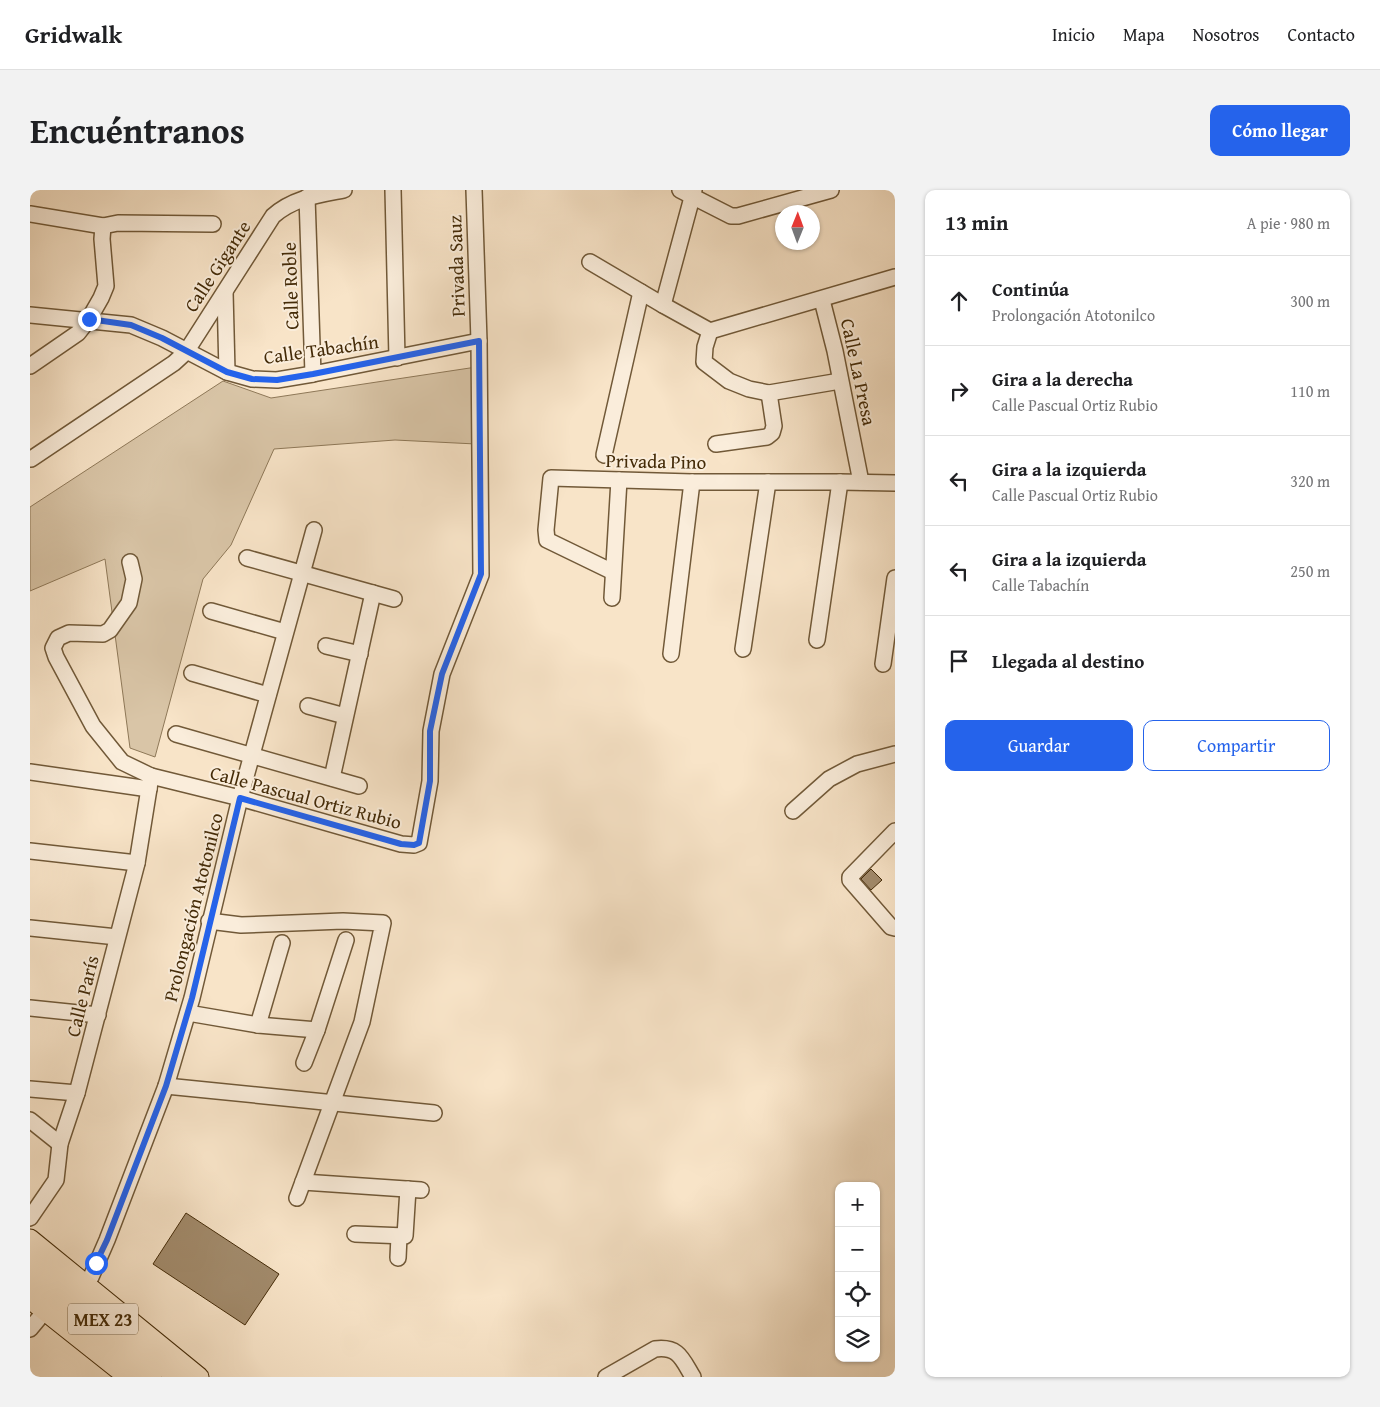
<!DOCTYPE html>
<html lang="es">
<meta charset="utf-8">
<style>
body{margin:0;font-family:"Gentium Book Plus",serif;background:#f2f2f2;color:#202124}
.controls{position:absolute;right:15px;bottom:15px;display:grid;overflow:hidden;border-radius:10px;box-shadow:0 1px 4px #0004}
.controls button{width:45px;height:45px;display:grid;place-items:center;padding:0;border:0;border-bottom:1px solid #e0e0e0;background:#fff;color:#202124;font:25px sans-serif}
.compass{position:absolute;left:745px;top:15px;width:45px;height:45px;border-radius:50%;background:#fff;box-shadow:0 1px 4px #0004;rotate:1deg}
.stop{position:absolute;width:15px;height:15px;margin:-11px;border:4px solid #2563eb;border-radius:50%;background:#fff}
.stop.end{background:#2563eb;border-color:#fff;box-shadow:0 1px 5px #0008}
.list{margin:0;padding:0;list-style:none}
h2{display:flex;justify-content:space-between;align-items:center;height:65px;margin:0;padding:0 20px;font-size:21px}
h2 small{font-size:16px;font-weight:400;color:#757577}
.list li{display:grid;grid-template-columns:32px 1fr auto;gap:15px;align-items:center;box-sizing:border-box;height:90px;padding:0 20px;border-top:1px solid #e0e0e0}
.list b{display:block;font-size:19px;white-space:nowrap}
.list p{margin:0;font-size:16px;white-space:nowrap;color:#757577}
.list em{font-size:16px;font-style:normal;color:#757577}
.actions{display:flex;gap:10px;padding:15px 20px}
.actions a{flex:1;padding:11px 0;border:1px solid #2563eb;border-radius:10px;text-align:center;font-size:18px;color:#2563eb}
.actions .main{background:#2563eb;color:#fff}
.icon{flex:none;width:28px;height:28px;fill:none;stroke:currentColor;stroke-width:2;stroke-linecap:round;stroke-linejoin:round}
.map{position:relative;flex:none;width:865px;height:1187px;overflow:hidden;border-radius:10px}
header{display:flex;align-items:center;gap:30px;box-sizing:border-box;height:70px;padding:0 25px;background:#fff;border-bottom:1px solid #e0e0e0}
header strong{font-size:24px}
nav{display:flex;gap:28px;margin-inline-start:auto;font-size:18px}
.intro{display:flex;align-items:center;justify-content:space-between;box-sizing:border-box;height:120px;padding:0 30px}
h1{margin:0;font-size:35px}
.button{padding:12px 22px;border-radius:10px;background:#2563eb;color:#fff;font-size:18px;font-weight:700}
main{display:flex;gap:30px;padding:0 30px}
aside{flex:1;background:#fff;border-radius:10px;box-shadow:0 1px 4px #0004}
.map>svg:first-child{display:block}
.green{fill:#d9c5a7;stroke:#8e7858}
.building{fill:#a28b6c;stroke:#442b08}
.lines{fill:none;stroke-linecap:round;stroke-linejoin:round}
.minor-casing{stroke:#715938;stroke-width:18}
.major-casing{stroke:#442b08;stroke-width:21}
.minor{stroke:#faeddb;stroke-width:15}
.major{stroke:#f8e4c8;stroke-width:19}
.route{stroke:#2563eb;stroke-width:6}
.labels{text-anchor:middle;dominant-baseline:central;stroke-width:4;stroke-linejoin:round;paint-order:stroke}
.shield{fill:#faeddb;stroke:#7b6547;stroke-width:1}
.shield-label{font-size:18px;font-weight:bold;fill:#442b08}
.street-label{font-size:19px;fill:#442b08;stroke:#faeddb}
</style>
<header>
<strong>Gridwalk</strong>
<nav><a>Inicio</a><a>Mapa</a><a>Nosotros</a><a>Contacto</a></nav>
</header>
<div class="intro"><h1>Encuéntranos</h1><a class="button">Cómo llegar</a></div>
<main>
<div class="map">
<svg width="865" height="1187" viewBox="0 0 865 1187">
<rect width="100%" height="100%" fill="#f8e4c8"/>
<filter id="stains"><feTurbulence type="fractalNoise" baseFrequency=".004" numOctaves="4"/><feColorMatrix values="0 0 0 0 .2 0 0 0 0 .09 0 0 0 0 .02 0 0 0 .5 -.17"/></filter>
<radialGradient id="worn" r=".72"><stop offset=".6" stop-color="#630" stop-opacity="0"/><stop offset="1" stop-color="#630" stop-opacity=".3"/></radialGradient>
<polygon class="green" points="453,176 446,254 365,250 244,259 201,355 173,389 125,567 100,558 75,369 0,401 0,317 193,191 241,208"/>
<g class="building">
<polygon points="841,679 852,690 841,700 831,689"/>
<polygon points="156,1023 249,1084 215,1135 123,1074"/>
</g>
<g class="lines">
<defs>
<g id="minor">
<polyline points="363,0 367,168"/>
<polyline points="650,0 701,26 708,26 801,0"/>
<polyline points="277,7 283,184"/>
<polyline points="0,24 73,36"/>
<polyline points="560,72 633,115 680,141 865,87"/>
<polyline points="195,102 197,182"/>
<polyline points="792,110 805,161 831,292"/>
<polyline points="633,115 664,0"/>
<polyline points="0,125 101,135 132,148 197,182 222,189 247,190 283,184 449,151"/>
<polyline points="680,141 675,157 674,172 699,191 719,199 739,203 810,191"/>
<polyline points="0,176 48,143 59,129 71,108 76,96 72,49 73,36 88,33 183,34"/>
<polyline points="686,254 737,247 742,243 744,236 739,203"/>
<polyline points="574,265 611,102"/>
<path d="M1,269l143,-96 12,-11 87,-136c20,-18 45,-21 71,-26"/>
<polyline points="217,368 364,409"/>
<polyline points="100,372 104,389 99,413 80,440 73,444 39,443 28,448 23,458 26,467 63,536 92,572 121,586 210,608 371,654 384,655 389,653 400,591 401,541 412,484 451,385 449,151 444,0"/>
<polyline points="583,382 517,350 516,340 521,288 662,292 810,292 865,293"/>
<polyline points="582,408 589,290"/>
<polyline points="181,421 255,442"/>
<polyline points="787,450 810,292"/>
<polyline points="296,456 330,464"/>
<polyline points="713,459 738,292"/>
<polyline points="641,464 662,292"/>
<polyline points="853,474 865,388"/>
<polyline points="162,483 238,505"/>
<polyline points="278,516 315,526"/>
<polyline points="146,544 329,596"/>
<polyline points="0,582 119,599"/>
<polyline points="302,588 343,403"/>
<polyline points="763,621 799,589 827,574 865,564"/>
<polyline points="865,641 820,687 820,690 861,737 865,738"/>
<polyline points="0,661 107,673"/>
<polyline points="179,731 211,735 313,731 353,733 332,832 267,1008"/>
<polyline points="0,738 87,747"/>
<polyline points="0,818 68,825"/>
<polyline points="158,823 228,835 287,840"/>
<polyline points="228,835 252,753"/>
<polyline points="274,873 287,840 316,750"/>
<polyline points="136,896 404,923"/>
<polyline points="0,899 47,903"/>
<polyline points="0,930 30,954"/>
<polyline points="273,992 391,1000"/>
<polyline points="0,1028 26,990 30,954 47,903 107,673 121,586"/>
<polyline points="325,1044 375,1046 378,999"/>
<polyline points="368,1068 369,1046"/>
<polyline points="56,1094 61,1087 77,1050 136,896 162,808 210,608 284,340"/>
<polyline points="0,1139 15,1121"/>
<path d="M576,1187l49,-28c24,-3 27,10 38,28"/>
</g>
<g id="major">
<polyline points="0,1049 169,1187"/>
<polyline points="0,1070 147,1187"/>
<polyline points="0,1090 122,1187"/>
<polyline points="0,1109 98,1187"/>
</g>
</defs>
<use href="#minor" class="minor-casing"/>
<use href="#major" class="major-casing"/>
<use href="#minor" class="minor"/>
<use href="#major" class="major"/>
</g>
<g class="lines">
<polyline class="route" points="59,129 101,135 132,148 197,182 222,189 247,190 283,184 449,151 451,384 412,484 400,541 400,591 389,653 384,655 371,654 210,608 162,808 136,896 77,1050 66,1073"/>
</g>
<g class="labels">
<rect class="shield" x="38" y="1113.5" width="70" height="31" rx="4"/>
<g class="shield-label">
<text x="73" y="1129">MEX 23</text>
</g>
<g class="street-label">
<text transform="translate(187 76) rotate(-57)">Calle Gigante</text>
<text transform="translate(426 76) rotate(-92)">Privada Sauz</text>
<text transform="translate(260 96) rotate(-92)">Calle Roble</text>
<text transform="translate(291 159) rotate(-8)">Calle Tabachín</text>
<text transform="translate(829 182) rotate(78)">Calle La Presa</text>
<text transform="translate(626 271) rotate(1)">Privada Pino</text>
<text transform="translate(276 607) rotate(15)">Calle Pascual Ortiz Rubio</text>
<text transform="translate(163 717) rotate(-76)">Prolongación Atotonilco</text>
<text transform="translate(52 806) rotate(-76)">Calle París</text>
</g>
</g>
<rect width="100%" height="100%" filter="url(#stains)"/>
<rect width="100%" height="100%" fill="url(#worn)"/>
</svg>
<div class="controls">
<button>+</button>
<button>−</button>
<button><svg class="icon" aria-label="locate" viewBox="0 0 24 24"><circle cx="12" cy="12" r="6"/><path d="M12 2v4M12 18v4M2 12h4M18 12h4"/></svg></button>
<button><svg class="icon" aria-label="layers" viewBox="0 0 24 24"><path d="M12 4l9 5-9 5-9-5zM3 14l9 5 9-5"/></svg></button>
</div>
<svg class="compass" viewBox="-18 -18 36 36"><path d="M0-13l5 13h-10z" fill="#e53935"/><path d="M0 13l5-13h-10z" fill="#757577"/></svg>
<div class="stop" style="left:66px;top:1073px"></div>
<div class="stop end" style="left:59px;top:129px"></div>
</div>
<aside>
<h2>13 min<small>A pie · 980 m</small></h2>
<ul class="list">
<li><svg class="icon" aria-label="ahead" viewBox="0 0 24 24"><path d="M12 20V5M6 11l6-6 6 6"/></svg><div><b>Continúa</b><p>Prolongación Atotonilco</p></div><em>300 m</em></li>
<li><svg class="icon" aria-label="right" viewBox="0 0 24 24"><path d="M7 20v-9h11M14 6l5 5-5 5"/></svg><div><b>Gira a la derecha</b><p>Calle Pascual Ortiz Rubio</p></div><em>110 m</em></li>
<li><svg class="icon" aria-label="left" viewBox="0 0 24 24"><path d="M17 20v-9H6M10 6l-5 5 5 5"/></svg><div><b>Gira a la izquierda</b><p>Calle Pascual Ortiz Rubio</p></div><em>320 m</em></li>
<li><svg class="icon" aria-label="left" viewBox="0 0 24 24"><path d="M17 20v-9H6M10 6l-5 5 5 5"/></svg><div><b>Gira a la izquierda</b><p>Calle Tabachín</p></div><em>250 m</em></li>
<li><svg class="icon" aria-label="arrive" viewBox="0 0 24 24"><path d="M6 21V4h12l-3 4 3 4H6"/></svg><div><b>Llegada al destino</b></div></li>
</ul>
<div class="actions"><a class="main">Guardar</a><a>Compartir</a></div>
</aside>
</main>
